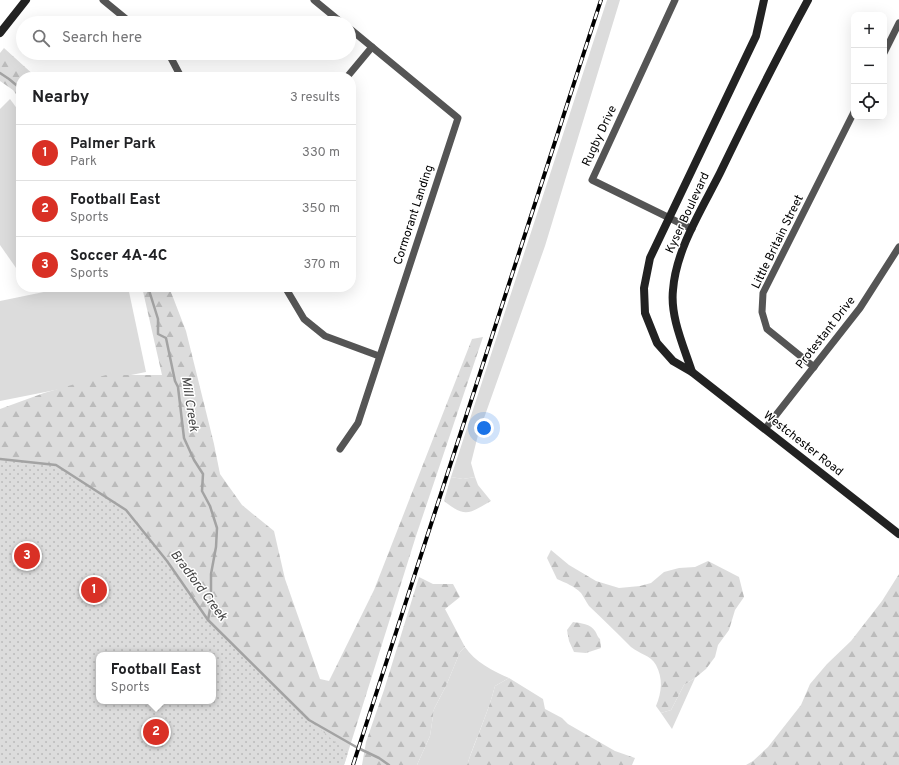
<!DOCTYPE html>
<meta charset="utf-8">
<style>
body{margin:0;font-family:Overpass,sans-serif;background:#f6f6f6;color:#202124}
.controls{position:absolute;right:12px;top:12px;display:grid;overflow:hidden;border-radius:8px;box-shadow:0 4px 16px #0002}
.controls button{width:36px;height:36px;display:grid;place-items:center;padding:0;border:0;border-bottom:1px solid #e0e0e0;background:#fff;color:#202124;font:20px sans-serif}
.you{position:absolute;left:484px;top:428px;width:14px;height:14px;margin:-10px;border:3px solid #fff;border-radius:50%;background:#1a73e8;box-shadow:0 0 0 6px #1a73e833}
.badge{display:grid;place-items:center;width:26px;height:26px;border-radius:50%;background:#d93025;color:#fff;font-size:13px;font-weight:700}
.pin{position:absolute;translate:-50% -50%;border:2px solid #fff;box-shadow:0 1px 4px #0006}
.popup{position:absolute;left:96px;top:652px;width:120px;height:52px;box-sizing:border-box;display:grid;place-content:center;border-radius:8px;background:#fff;filter:drop-shadow(0 1px 3px #0005);font-size:13px;white-space:nowrap;color:#757577}
.popup b{font-size:15px;color:#202124}
.popup::after{content:'';position:absolute;left:50%;top:100%;margin-left:-8px;border:8px solid transparent;border-top-color:#fff}
.list{margin:0;padding:0;list-style:none}
h2{display:flex;justify-content:space-between;align-items:center;height:52px;margin:0;padding:0 16px;font-size:17px}
h2 small{font-size:13px;font-weight:400;color:#757577}
.list li{display:grid;grid-template-columns:26px 1fr auto;gap:12px;align-items:center;box-sizing:border-box;height:56px;padding:0 16px;border-top:1px solid #e0e0e0}
.list b{display:block;font-size:15px;white-space:nowrap}
.list p{margin:0;font-size:13px;white-space:nowrap;color:#757577}
.list em{font-size:13px;font-style:normal;color:#757577}
.icon{flex:none;width:22px;height:22px;fill:none;stroke:currentColor;stroke-width:2;stroke-linecap:round;stroke-linejoin:round}
.map{position:relative;flex:none;width:899px;height:765px;overflow:hidden}
.search{position:absolute;background:#fff;box-shadow:0 4px 16px #0002;left:16px;top:16px;width:340px;height:44px;display:flex;align-items:center;gap:10px;box-sizing:border-box;padding:0 14px;border-radius:22px;color:#757577;font-size:15px}
.panel{position:absolute;background:#fff;box-shadow:0 4px 16px #0002;left:16px;top:72px;width:340px;height:220px;border-radius:16px}
.map>svg:first-child{display:block}
.grass{fill:#dcdcdc}
.forest{fill:url(#forest-firs)}
.park{fill:url(#park-dots);fill-rule:evenodd}
.lines{fill:none;stroke-linecap:round;stroke-linejoin:round}
.stream{stroke:#a3a3a3;stroke-width:2.5}
.street{stroke:#555;stroke-width:7}
.secondary{stroke:#222;stroke-width:8}
.rail-casing{stroke:#000;stroke-width:4}
.rail{stroke:#fff;stroke-width:2.5;stroke-dasharray:8;stroke-linecap:butt}
.labels{text-anchor:middle;dominant-baseline:central;stroke-width:3;stroke-linejoin:round;paint-order:stroke}
.street-label{font-size:12px;fill:#000;stroke:#fff}
.water-label{font-size:13px;font-style:italic;fill:#444;stroke:#fff}
</style>
<div class="map">
<svg width="899" height="765" viewBox="0 0 899 765">
<defs>
<pattern id="forest-firs" width="22" height="20" patternUnits="userSpaceOnUse"><rect width="22" height="20" fill="#dcdcdc"/><path d="M5 1l3.5 6h-7zM16 11l3.5 6h-7z" fill="#bbb"/></pattern>
<pattern id="park-dots" width="8" height="8" patternUnits="userSpaceOnUse"><rect width="8" height="8" fill="#dcdcdc"/><path d="M2 2h.1M6 6h.1" fill="none" stroke="#bbb" stroke-width="1.8" stroke-linecap="round"/></pattern>
</defs>
<rect width="100%" height="100%" fill="#fff"/>
<g class="grass">
<polygon points="607,0 620,0 545,246 478,435 471,463 475,477 463,479 451,477"/>
<polygon points="10,99 21,114 21,275 0,245 0,109"/>
<polygon points="68,287 128,287 146,372 0,401 0,301"/>
<path d="M465,647c9,14 29,25 44,31l-14,8c-7,27 -19,52 -28,79h-50l13,-29 4,-27 12,-23 14,-34z"/>
<polygon points="695,678 672,729 661,713 671,710 684,685"/>
</g>
<g class="forest">
<polygon points="4,48 36,77 21,77 21,101 13,90 0,81 0,53"/>
<polygon points="142,287 169,287 186,331 214,444 220,474 242,505 274,531 285,579 320,679 329,681 374,590 472,339 483,337 416,536 344,765 213,701 213,655 0,518 0,409 44,393 106,375 162,375"/>
<path d="M451,477l12,2 12,-2 3,8 13,16c-23,13 -25,17 -47,0z"/>
<path d="M551,550l18,15 27,16 23,7 21,-2 11,-3 13,-11 15,-4 16,-1 13,-6 31,16 5,20 -9,13 -6,20 -11,15 -3,12 -9,12 -11,9 -11,7 -13,25 -10,3 -5,-7c6,-14 7,-28 0,-41 -5,-10 -17,-11 -25,-18 -14,-14 -28,-28 -42,-41 -3,-4 -5,-9 -8,-13 -7,-7 -15,-10 -24,-14l-10,-21z"/>
<polygon points="899,574 899,765 746,765 753,761 768,747 801,705 810,684 827,664 851,641 882,601"/>
<polygon points="419,577 433,584 453,584 460,597 445,609 465,647 460,652 446,686 434,709 430,736 417,765 362,765 366,742 384,690"/>
<path d="M573,622c7,1 18,2 22,9 2,3 2,5 5,8l1,9 -15,5 -12,-1 -5,-11 -2,-11z"/>
<path d="M509,678l34,21 2,10 17,9 6,6 47,27 20,7 -3,7h-165c9,-26 21,-52 28,-79z"/>
</g>
<path class="park" d="M0,459l56,6 70,45 41,51 41,59 101,100 39,33 -4,12h-344zM99,655h114v46h-114z"/>
<g class="lines">
<g class="stream">
<polyline points="0,73 9,79 21,89"/>
<polyline points="148,287 158,319 158,334 166,338 175,381 178,387 184,438 194,460 203,474 202,491 210,506 217,528 216,547 211,574 211,604 208,620"/>
<polyline points="0,459 56,465 126,510 167,561 208,620 309,720 358,748 379,758 389,765"/>
</g>
<g class="street">
<polyline points="103,0 131,23"/>
<polyline points="314,0 342,23"/>
<polyline points="675,0 592,180 692,229"/>
<polyline points="165,53 171,58 181,77"/>
<polyline points="884,53 899,23"/>
<polyline points="347,77 372,47"/>
<polyline points="285,287 304,319 325,336 379,356"/>
<polyline points="814,367 767,329 762,312 763,293 854,112"/>
<polyline points="765,429 860,308 899,247"/>
<polyline points="340,449 358,423 458,118 349,28"/>
</g>
<g class="secondary">
<polyline points="764,0 756,36 650,258 644,288 645,313 657,343 673,361 692,372 899,534"/>
<polyline points="0,33 26,0"/>
<path d="M692,372c-8,-25 -22,-55 -19,-82 3,-41 29,-81 47,-117 28,-58 57,-116 88,-173"/>
</g>
<defs>
<polyline id="rail" points="353,765 601,0"/>
</defs>
<use href="#rail" class="rail-casing"/>
<use href="#rail" class="rail"/>
</g>
<g class="labels">
<g class="street-label">
<text transform="translate(600 136) rotate(-65)">Rugby Drive</text>
<text transform="translate(688 213) rotate(-65)">Kyser Boulevard</text>
<text transform="translate(414 215) rotate(-72)">Cormorant Landing</text>
<text transform="translate(778 242) rotate(-64)">Little Britain Street</text>
<text transform="translate(826 333) rotate(-52)">Protestant Drive</text>
<text transform="translate(803 444) rotate(38)">Westchester Road</text>
</g>
<g class="water-label">
<text transform="translate(189 404) rotate(81)">Mill Creek</text>
<text transform="translate(198 586) rotate(53)">Bradford Creek</text>
</g>
</g>
</svg>
<div class="controls">
<button>+</button>
<button>−</button>
<button><svg class="icon" aria-label="locate" viewBox="0 0 24 24"><circle cx="12" cy="12" r="6"/><path d="M12 2v4M12 18v4M2 12h4M18 12h4"/></svg></button>
</div>
<div class="you"></div>
<div class="pin badge" style="left:94px;top:590px">1</div>
<div class="pin badge" style="left:156px;top:732px">2</div>
<div class="popup"><b>Football East</b>Sports</div>
<div class="pin badge" style="left:27px;top:556px">3</div>
<div class="search"><svg class="icon" aria-label="search" viewBox="0 0 24 24"><circle cx="10" cy="10" r="6"/><path d="M15 15l6 6"/></svg>Search here</div>
<section class="panel">
<h2>Nearby<small>3 results</small></h2>
<ul class="list">
<li><span class="badge">1</span><div><b>Palmer Park</b><p>Park</p></div><em>330 m</em></li>
<li><span class="badge">2</span><div><b>Football East</b><p>Sports</p></div><em>350 m</em></li>
<li><span class="badge">3</span><div><b>Soccer 4A-4C</b><p>Sports</p></div><em>370 m</em></li>
</ul>
</section>
</div>
